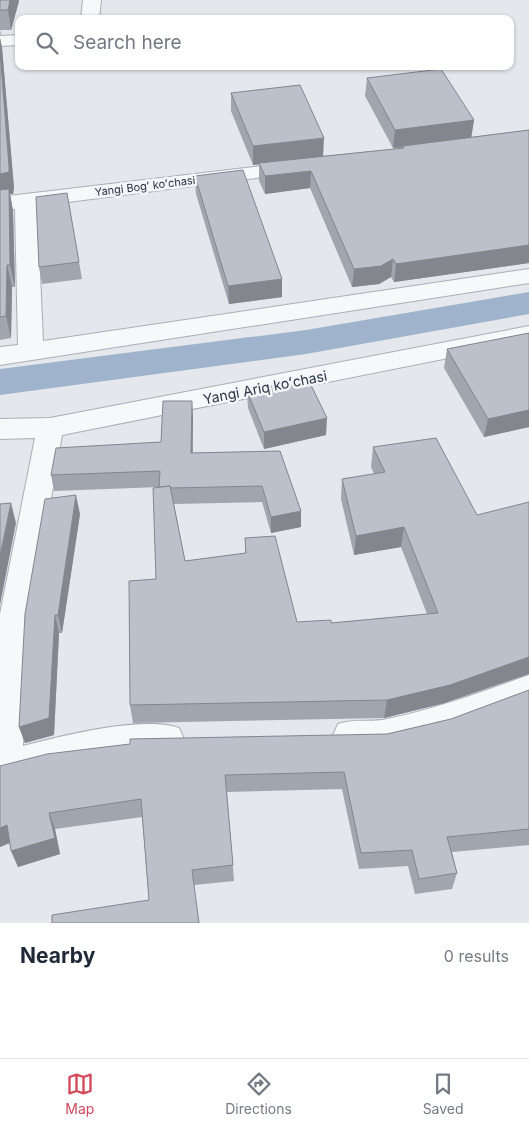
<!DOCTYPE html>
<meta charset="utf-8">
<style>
body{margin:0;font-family:Inter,sans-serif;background:#f2f2f3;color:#1f2937}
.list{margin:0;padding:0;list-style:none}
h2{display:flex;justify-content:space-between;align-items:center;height:65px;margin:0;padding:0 20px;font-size:21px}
h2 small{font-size:16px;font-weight:400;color:#747a83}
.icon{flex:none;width:28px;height:28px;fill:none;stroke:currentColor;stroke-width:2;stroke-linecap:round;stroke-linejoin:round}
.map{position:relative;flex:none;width:529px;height:923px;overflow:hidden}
.search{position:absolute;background:#fff;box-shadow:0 1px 4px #0004;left:15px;right:15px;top:15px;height:55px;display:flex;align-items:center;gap:12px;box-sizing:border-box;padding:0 18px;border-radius:10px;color:#747a83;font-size:19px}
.sheet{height:135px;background:#fff}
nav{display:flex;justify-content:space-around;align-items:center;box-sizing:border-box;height:70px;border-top:1px solid #e0e1e3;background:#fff;font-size:14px;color:#747a83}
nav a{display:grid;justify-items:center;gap:2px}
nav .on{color:#d1495b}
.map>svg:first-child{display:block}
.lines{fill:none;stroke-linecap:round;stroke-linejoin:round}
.canal{fill:#9fb4cc;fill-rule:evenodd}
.minor-casing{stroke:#a9aeb7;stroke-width:2}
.minor{fill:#f7f8fa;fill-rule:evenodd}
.wall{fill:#a1a5ae}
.shaded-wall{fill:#83868d}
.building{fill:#bbc0ca;stroke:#83868d}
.labels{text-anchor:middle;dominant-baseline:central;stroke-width:5;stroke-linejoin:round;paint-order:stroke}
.far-street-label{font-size:11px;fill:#2b3445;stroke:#f4f6f9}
.street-label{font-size:14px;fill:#2b3445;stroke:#f4f6f9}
</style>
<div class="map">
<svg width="529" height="923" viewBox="0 0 529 923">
<rect width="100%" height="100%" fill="#e4e7ec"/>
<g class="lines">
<polygon class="canal" points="529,292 529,314 306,354 0,395 0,369 306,330"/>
<defs>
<g id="minor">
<polygon points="83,0 101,0 99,19 81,19"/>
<polygon points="19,35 19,45 0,46 0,36"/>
<polygon points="296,162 303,164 306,168 303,172 37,206 43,341 529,269 529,283 0,365 0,347 18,345 15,209 0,211 0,197"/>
<path d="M529,326v16l-467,93 -34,197 -5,114c37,-10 121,-31 156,-18l5,11 -5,11c-24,9 -52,6 -77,10 -35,5 -69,14 -102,24v-170l35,-176 -35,1v-20l50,-1z"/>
<path d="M529,675v29c-49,18 -140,61 -191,42l-5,-11 5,-11c17,-6 32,-1 49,-5 49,-10 95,-27 142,-44z"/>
</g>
</defs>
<use href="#minor" class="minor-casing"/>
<use href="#minor" class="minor"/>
</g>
<g class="wall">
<polygon points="0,0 18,0 19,1 11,30 0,30 1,34 0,35"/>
<polygon points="0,38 2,48 14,188 13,194 10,194 13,211 15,287 12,287 11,338 0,340"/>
<polygon points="367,78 474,120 471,137 529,130 529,263 394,282 391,277 379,284 352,287 310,188 265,194 259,181 259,164 253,165 231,111 231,93 323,156 403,148 393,148 365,96"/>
<polygon points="195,176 282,297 229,304 196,194"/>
<polygon points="67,193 82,279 42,284 39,267"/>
<polygon points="529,333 529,427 484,437 444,368 447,349"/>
<polygon points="247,391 326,435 264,449 248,408"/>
<polygon points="193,417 193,453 280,451 301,527 271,533 262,502 174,504 185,561 245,553 245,538 297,622 331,623 427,614 401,547 354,555 341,499 342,479 374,474 371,467 373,447 477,515 445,703 384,718 133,723 130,705 156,579 160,487 54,491 51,475 161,442"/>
<polygon points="80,514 62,633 59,633 54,735 25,743 19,727"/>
<polygon points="529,690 529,845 452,852 457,873 452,889 415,894 408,866 359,869 342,789 227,792 234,881 194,885 149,900 142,817 55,829 60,854 18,867 10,843 0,847 0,766 387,734 451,719"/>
</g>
<g class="shaded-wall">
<polygon points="10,0 18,0 19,1 11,30 8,10"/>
<polygon points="0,38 2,48 14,188 13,194 10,194 13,211 15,287 10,265 0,197"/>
<polygon points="474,120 471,139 393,148 395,130"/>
<polygon points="324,138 323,157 253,165 253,146"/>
<polygon points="311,171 310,188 265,194 265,176"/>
<polygon points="529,245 529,263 394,282 396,264"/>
<polygon points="393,259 391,277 379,284 352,287 354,269"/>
<polygon points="7,265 12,287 11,338 6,316"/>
<polygon points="282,279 282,297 229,304 228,286"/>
<polygon points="192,401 193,417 192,469 191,453"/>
<polygon points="529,410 529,427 484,437 488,419"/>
<polygon points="327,418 326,435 264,449 264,432"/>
<polygon points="76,495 80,514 62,633 58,615"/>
<polygon points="11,503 16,523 0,605 0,556"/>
<polygon points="301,511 301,527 271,533 271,517"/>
<polygon points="404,527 401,547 354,555 356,536"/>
<polygon points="55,615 59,633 54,735 25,743 19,727"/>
<polygon points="529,657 529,674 445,703 384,718 387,700"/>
<polygon points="49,813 55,829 60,854 18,867 11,851"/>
<polygon points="7,825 14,841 0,847 0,828"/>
</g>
<g class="building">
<polygon points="0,0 10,0 8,10 0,10"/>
<polygon points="0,51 9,166 9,172 0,174"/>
<polygon points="441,69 474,120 395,130 367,78"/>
<polygon points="300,85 324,138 253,146 231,93"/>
<polygon points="529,130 529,245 396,264 393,259 381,266 354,269 311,171 265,176 259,163 404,148 403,146"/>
<polygon points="243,170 282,279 228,286 195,176"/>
<polygon points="9,189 10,265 7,265 6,316 0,317 0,190"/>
<polygon points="67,193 79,262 39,267 36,197"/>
<polygon points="529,333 529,410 488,419 447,349"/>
<polygon points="308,379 327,418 264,432 247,391"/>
<polygon points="163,401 192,401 191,453 280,451 301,511 271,517 262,486 171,488 170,486 159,487 160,471 51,475 56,448 161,442"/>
<polygon points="436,438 477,515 529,502 529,657 450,685 387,700 130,705 129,581 156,579 153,488 170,486 185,561 246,553 245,538 275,536 297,622 331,620 331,623 438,613 404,527 356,536 342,479 385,472 373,447"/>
<polygon points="76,495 58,615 55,615 49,718 19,727 25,614 45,499"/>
<polygon points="11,503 0,556 0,504"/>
<polygon points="529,690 529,829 447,837 457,873 419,879 412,850 361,853 344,772 225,775 233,865 192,870 199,923 52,923 52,915 149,900 141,799 49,813 55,838 11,851 7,825 0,828 0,766 47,754 130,744 130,739 387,734 451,719"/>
</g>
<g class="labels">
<g class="far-street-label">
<text transform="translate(145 186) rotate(-7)">Yangi Bogʻ koʻchasi</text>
</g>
<g class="street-label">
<text transform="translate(265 387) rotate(-11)">Yangi Ariq koʻchasi</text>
</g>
</g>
</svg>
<div class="search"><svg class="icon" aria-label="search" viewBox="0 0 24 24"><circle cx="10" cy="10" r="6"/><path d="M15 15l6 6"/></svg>Search here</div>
</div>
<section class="sheet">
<h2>Nearby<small>0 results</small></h2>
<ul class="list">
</ul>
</section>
<nav>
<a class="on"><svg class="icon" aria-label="map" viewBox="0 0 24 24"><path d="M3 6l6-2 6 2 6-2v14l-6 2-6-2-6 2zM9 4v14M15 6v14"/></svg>Map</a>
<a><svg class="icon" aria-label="directions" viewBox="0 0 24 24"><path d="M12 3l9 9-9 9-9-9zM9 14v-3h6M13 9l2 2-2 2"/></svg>Directions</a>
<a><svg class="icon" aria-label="saved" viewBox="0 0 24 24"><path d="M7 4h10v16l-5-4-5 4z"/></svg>Saved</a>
</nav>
